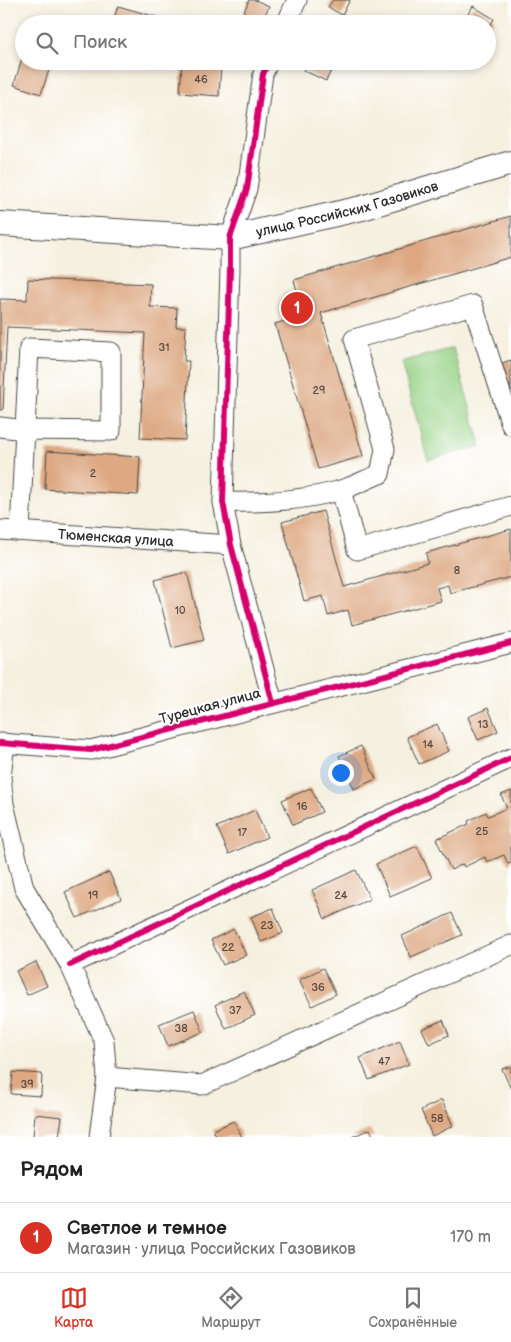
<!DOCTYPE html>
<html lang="ru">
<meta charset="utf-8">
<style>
body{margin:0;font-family:"Balsamiq Sans",sans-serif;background:#f6f6f6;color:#222}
.you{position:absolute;left:340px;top:772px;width:18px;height:18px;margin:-12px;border:4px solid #fff;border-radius:50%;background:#1a73e8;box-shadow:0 0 0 8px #1a73e833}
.badge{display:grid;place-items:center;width:32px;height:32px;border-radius:50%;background:#d93025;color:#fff;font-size:16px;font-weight:700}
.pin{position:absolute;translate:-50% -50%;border:2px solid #fff;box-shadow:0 1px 5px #0006}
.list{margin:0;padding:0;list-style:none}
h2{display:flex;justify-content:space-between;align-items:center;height:65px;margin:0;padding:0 20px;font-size:21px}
h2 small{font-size:16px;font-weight:400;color:#767676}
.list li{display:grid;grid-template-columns:32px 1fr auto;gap:15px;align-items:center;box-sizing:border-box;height:70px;padding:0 20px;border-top:1px solid #e0e0e0}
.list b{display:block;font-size:19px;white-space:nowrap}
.list p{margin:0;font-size:16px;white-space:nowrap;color:#767676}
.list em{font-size:16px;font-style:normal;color:#767676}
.icon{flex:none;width:28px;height:28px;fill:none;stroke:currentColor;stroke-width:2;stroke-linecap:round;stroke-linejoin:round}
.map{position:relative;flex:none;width:511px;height:1137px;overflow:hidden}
.search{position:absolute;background:#fff;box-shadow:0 2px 8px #0003;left:15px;right:15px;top:15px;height:55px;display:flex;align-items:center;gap:12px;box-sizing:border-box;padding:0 18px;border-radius:28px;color:#767676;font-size:19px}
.sheet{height:135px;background:#fff}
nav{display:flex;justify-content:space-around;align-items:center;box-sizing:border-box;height:70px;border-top:1px solid #e0e0e0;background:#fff;font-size:14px;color:#767676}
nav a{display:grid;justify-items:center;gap:2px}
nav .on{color:#d93025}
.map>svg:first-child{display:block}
.green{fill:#98d387;stroke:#627f59}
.building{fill:#dda882}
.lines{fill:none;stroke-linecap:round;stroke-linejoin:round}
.minor-casing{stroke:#494946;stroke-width:21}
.major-casing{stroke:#494946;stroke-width:26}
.minor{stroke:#fff;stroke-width:19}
.major{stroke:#fff;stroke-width:24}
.cycleway-casing{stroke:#fff;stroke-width:9}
.cycleway{stroke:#d6006c;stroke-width:6}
.labels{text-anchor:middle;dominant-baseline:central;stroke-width:4;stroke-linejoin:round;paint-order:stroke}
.number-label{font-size:11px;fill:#584a41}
.street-label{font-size:14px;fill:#2b2b2b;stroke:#fff}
</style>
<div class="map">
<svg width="511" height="1137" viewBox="0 0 511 1137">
<rect width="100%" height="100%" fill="#fff"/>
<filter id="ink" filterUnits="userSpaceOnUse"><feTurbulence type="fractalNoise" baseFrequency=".02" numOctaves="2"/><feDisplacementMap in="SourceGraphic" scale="10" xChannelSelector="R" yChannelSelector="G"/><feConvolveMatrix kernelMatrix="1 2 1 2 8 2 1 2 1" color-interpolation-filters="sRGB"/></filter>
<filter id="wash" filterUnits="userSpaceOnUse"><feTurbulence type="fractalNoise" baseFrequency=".0096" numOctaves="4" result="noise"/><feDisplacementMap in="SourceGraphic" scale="20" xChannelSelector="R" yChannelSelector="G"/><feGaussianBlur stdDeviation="1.12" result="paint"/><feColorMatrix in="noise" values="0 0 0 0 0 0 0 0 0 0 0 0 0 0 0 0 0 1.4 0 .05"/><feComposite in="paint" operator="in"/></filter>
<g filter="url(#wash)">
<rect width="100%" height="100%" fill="#f5f0df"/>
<polygon class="green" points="453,348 481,446 428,460 401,362"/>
<g id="blocks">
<g class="building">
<polygon points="249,0 255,0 269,6 261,24 239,24"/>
<polygon points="333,0 350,0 342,15 328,7"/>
<polygon points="118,6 160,18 159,24 112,24"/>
<polygon points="473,6 494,19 487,31 487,24 462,24"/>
<polygon points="23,55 24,61 42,61 51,64 41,94 14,85"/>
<polygon points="307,61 336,61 326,81 303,70"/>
<polygon points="182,62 221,65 219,96 180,93"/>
<polygon points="511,216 511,257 321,313 363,456 318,469 275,324 294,318 289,301 299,298 294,280"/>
<polygon points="28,279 151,284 150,307 177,308 176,327 186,327 184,361 189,361 185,440 140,438 145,333 7,327 3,410 0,410 0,299 27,300"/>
<polygon points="511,360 511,391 502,363"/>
<polygon points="47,451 140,457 138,495 45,489"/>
<polygon points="323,511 344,587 428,563 426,553 511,529 511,577 450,593 448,585 437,588 441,601 352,625 348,610 328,616 323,596 304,601 282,522"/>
<polygon points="187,572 204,640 172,648 155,580"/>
<polygon points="488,708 498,731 478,740 468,717"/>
<polygon points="437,724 449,751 419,764 407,737"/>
<polygon points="361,746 376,779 354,789 339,756"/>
<polygon points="311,788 322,812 293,825 282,800"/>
<polygon points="511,791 511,863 508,864 504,855 487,862 485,857 464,867 463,864 451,870 436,839 469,824 468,821 486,812 488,816 507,808 501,795"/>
<polygon points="255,810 267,837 229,854 217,827"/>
<polygon points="417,846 432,878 390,896 376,864"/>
<polygon points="356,870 370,899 325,919 312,890"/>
<polygon points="109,872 121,899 77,918 65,892"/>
<polygon points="273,908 283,933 261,942 251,917"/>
<polygon points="452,913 462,935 411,957 402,936"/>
<polygon points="234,929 246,955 223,965 211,940"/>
<polygon points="36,962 47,986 27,995 16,971"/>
<polygon points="323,968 336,994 312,1006 299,980"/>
<polygon points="244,991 255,1015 226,1029 215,1005"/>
<polygon points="194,1010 203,1032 168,1046 159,1024"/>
<polygon points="443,1020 449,1035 429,1044 422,1029"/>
<polygon points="400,1041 409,1064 369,1080 360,1058"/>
<polygon points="511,1066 511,1089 502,1069"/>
<polygon points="13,1072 42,1074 41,1096 11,1094"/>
<polygon points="442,1100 453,1126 432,1136 421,1110"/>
<polygon points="35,1114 62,1117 59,1137 33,1137"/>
<polygon points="234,1121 242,1137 217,1137 213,1130"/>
<polygon points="370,1129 374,1137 352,1137"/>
</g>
</g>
</g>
<g filter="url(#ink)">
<use href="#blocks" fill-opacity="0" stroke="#494946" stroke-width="1"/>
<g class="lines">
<defs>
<g id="minor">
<polyline points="286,24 297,0"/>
<polyline points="269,61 263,74 247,189 230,238 230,268 223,502 231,545 273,703"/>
<polyline points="0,427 25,430 111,431 111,352 29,348 20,531"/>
<polyline points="341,490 357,550 511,506"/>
<path d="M223,502c39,1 80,-1 118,-12 13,-4 26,-11 39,-16l5,-25 -31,-110 119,-34 38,120"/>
<path id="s1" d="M0,530l231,15"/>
<polyline points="0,743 91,750 511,643"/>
<polyline points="5,743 1,776 4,804 24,888 70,965 104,1041 107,1077 99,1137"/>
<polyline points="70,965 511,758"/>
<polyline points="107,1077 202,1085 511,945"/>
</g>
<g id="major">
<path id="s2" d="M0,224l230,14 132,-30 149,-45"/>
</g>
</defs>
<use href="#minor" class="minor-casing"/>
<use href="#major" class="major-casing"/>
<use href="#minor" class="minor"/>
<use href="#major" class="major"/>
<defs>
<g id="cycleway">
<polyline points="269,61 263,74 247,189 230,238 230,268 223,502 231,545 273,703"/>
<polyline points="0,743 91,750 511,643"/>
<polyline points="70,965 511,758"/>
</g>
</defs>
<use href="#cycleway" class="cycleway-casing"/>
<use href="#cycleway" class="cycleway"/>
</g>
</g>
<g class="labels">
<g class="number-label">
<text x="201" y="79">46</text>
<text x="164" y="347">31</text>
<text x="319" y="390">29</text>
<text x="93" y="473">2</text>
<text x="457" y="570">8</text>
<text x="180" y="610">10</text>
<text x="483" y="724">13</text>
<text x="428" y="744">14</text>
<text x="302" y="806">16</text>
<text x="482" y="831">25</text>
<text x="242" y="832">17</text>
<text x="93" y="895">19</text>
<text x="341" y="895">24</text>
<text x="267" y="925">23</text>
<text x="228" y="947">22</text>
<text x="318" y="987">36</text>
<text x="235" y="1010">37</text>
<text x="181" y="1028">38</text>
<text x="384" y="1061">47</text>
<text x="27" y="1084">39</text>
<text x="437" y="1118">58</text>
</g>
<g class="street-label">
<text stroke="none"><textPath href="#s2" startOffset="351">улица Российских Газовиков</textPath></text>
<text stroke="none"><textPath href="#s1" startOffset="116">Тюменская улица</textPath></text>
<text transform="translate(210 706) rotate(-15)">Турецкая улица</text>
</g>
</g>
</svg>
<div class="you"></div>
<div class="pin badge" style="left:297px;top:308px">1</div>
<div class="search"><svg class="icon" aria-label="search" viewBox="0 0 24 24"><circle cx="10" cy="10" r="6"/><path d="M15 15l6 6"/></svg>Поиск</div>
</div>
<section class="sheet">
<h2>Рядом<small></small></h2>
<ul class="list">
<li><span class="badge">1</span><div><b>Светлое и темное</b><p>Магазин · улица Российских Газовиков</p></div><em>170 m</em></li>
</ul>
</section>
<nav>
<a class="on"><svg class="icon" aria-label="map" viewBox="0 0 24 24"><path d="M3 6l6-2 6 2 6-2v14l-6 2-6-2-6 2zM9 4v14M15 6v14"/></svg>Карта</a>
<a><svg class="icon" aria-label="directions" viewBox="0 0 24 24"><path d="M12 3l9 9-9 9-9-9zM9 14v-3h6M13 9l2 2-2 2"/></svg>Маршрут</a>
<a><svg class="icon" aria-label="saved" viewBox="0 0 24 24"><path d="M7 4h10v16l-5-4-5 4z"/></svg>Сохранённые</a>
</nav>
